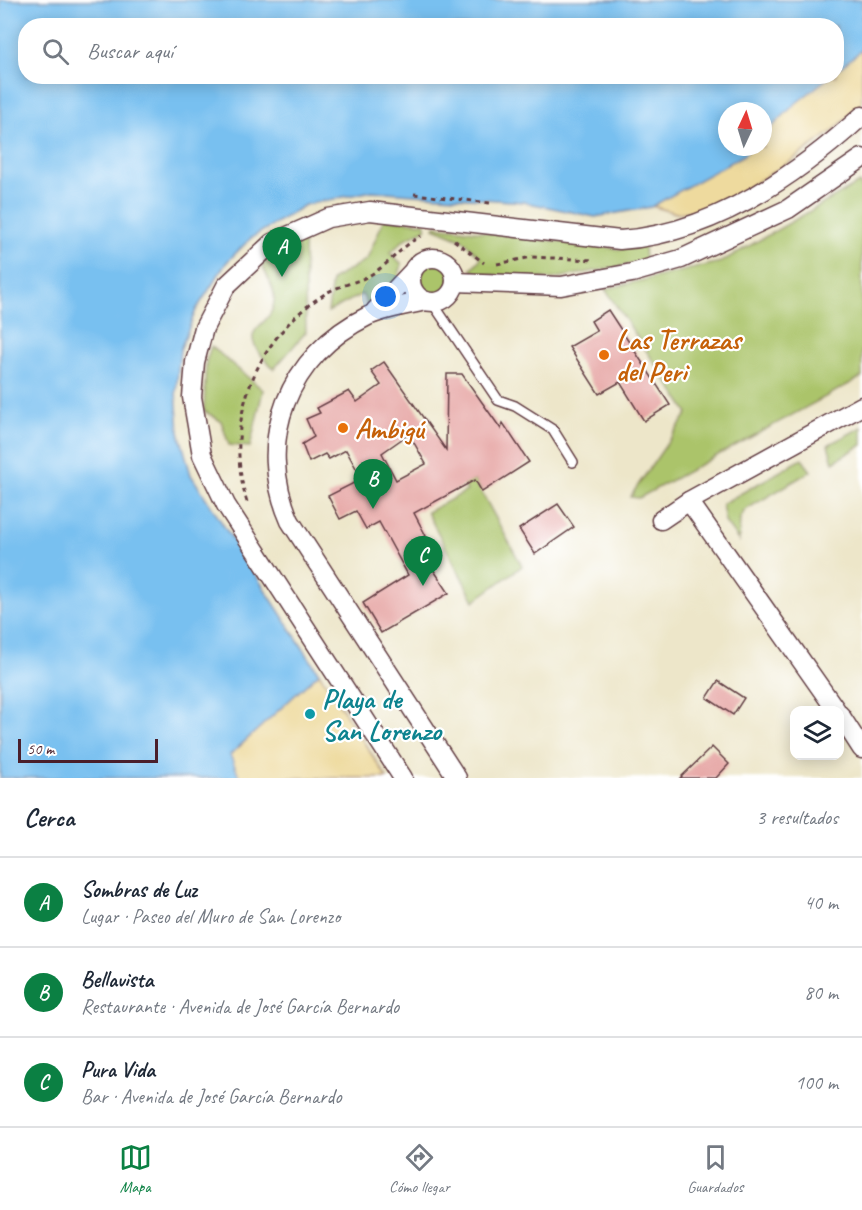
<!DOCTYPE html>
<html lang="es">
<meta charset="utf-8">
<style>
body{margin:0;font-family:Caveat,sans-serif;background:#f6f6f7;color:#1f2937}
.controls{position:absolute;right:18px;bottom:18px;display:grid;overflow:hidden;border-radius:12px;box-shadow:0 3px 15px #0003}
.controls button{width:54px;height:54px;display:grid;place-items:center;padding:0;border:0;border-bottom:2px solid #e0e1e3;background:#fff;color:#1f2937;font:30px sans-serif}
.compass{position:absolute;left:718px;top:102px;width:54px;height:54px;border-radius:50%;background:#fff;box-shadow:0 3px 15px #0003;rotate:4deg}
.scale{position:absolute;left:18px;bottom:15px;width:140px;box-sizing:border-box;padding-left:6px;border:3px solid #4a1f2b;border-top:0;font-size:16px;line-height:21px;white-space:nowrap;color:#4a1f2b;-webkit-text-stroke:4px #fff;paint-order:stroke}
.you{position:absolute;left:386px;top:297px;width:21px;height:21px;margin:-15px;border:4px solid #fff;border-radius:50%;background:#1a73e8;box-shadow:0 0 0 9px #1a73e833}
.badge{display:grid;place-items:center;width:39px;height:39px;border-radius:50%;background:#0b8043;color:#fff;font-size:20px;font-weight:700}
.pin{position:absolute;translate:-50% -50px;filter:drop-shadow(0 2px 3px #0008)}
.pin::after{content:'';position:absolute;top:32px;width:21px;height:18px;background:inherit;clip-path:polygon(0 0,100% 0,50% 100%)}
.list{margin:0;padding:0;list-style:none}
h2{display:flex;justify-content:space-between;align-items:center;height:78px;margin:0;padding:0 24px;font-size:26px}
h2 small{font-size:20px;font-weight:400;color:#747a83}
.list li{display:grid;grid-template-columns:39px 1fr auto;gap:18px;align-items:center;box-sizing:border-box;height:90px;padding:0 24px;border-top:2px solid #e0e1e3}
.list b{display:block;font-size:22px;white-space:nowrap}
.list p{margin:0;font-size:20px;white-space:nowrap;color:#747a83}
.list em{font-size:20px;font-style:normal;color:#747a83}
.icon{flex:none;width:33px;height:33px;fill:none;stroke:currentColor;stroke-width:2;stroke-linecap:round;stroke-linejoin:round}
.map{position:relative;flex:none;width:862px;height:778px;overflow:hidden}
.search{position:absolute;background:#fff;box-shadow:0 3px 15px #0003;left:18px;right:18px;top:18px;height:66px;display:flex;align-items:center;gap:15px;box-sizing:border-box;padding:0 21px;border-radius:24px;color:#747a83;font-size:22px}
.sheet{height:348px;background:#fff}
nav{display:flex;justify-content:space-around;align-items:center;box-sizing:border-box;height:84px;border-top:2px solid #e0e1e3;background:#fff;font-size:16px;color:#747a83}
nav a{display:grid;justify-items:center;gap:3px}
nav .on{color:#0b8043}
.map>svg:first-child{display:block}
.green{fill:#abc46a;stroke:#7a724a;stroke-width:1.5}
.sand{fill:#eeda9e;stroke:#9c7c64;stroke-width:1.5}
.water{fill:#78c0f0;stroke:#61708e;stroke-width:1.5}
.building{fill:#e6a4a3;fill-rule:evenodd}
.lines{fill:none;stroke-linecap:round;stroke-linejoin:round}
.lane-casing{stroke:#623d43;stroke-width:12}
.street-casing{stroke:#623d43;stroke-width:21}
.path{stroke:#623d43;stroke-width:3;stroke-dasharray:4.5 4.5;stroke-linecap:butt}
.lane{stroke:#fff;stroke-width:9}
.street{stroke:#fff;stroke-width:18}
.food-dot{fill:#e8710a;stroke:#fff;stroke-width:2}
.culture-dot{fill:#0f9aa8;stroke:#fff;stroke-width:2}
.labels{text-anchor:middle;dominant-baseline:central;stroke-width:4.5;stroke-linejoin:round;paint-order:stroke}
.food-label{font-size:28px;font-weight:bold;fill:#c56008;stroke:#fff;text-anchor:start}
.culture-label{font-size:28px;font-weight:bold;fill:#0d838f;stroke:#fff;text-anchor:start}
</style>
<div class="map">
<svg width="862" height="778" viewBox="0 0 862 778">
<rect width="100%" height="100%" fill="#fff"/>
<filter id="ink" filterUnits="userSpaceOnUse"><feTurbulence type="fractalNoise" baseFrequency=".0167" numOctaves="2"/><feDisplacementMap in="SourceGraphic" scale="12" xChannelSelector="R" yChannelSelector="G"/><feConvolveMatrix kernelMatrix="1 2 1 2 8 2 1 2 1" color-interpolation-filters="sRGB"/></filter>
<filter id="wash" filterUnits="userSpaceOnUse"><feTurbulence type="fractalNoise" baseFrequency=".008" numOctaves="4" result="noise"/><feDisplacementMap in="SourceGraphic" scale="24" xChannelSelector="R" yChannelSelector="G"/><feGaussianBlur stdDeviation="1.35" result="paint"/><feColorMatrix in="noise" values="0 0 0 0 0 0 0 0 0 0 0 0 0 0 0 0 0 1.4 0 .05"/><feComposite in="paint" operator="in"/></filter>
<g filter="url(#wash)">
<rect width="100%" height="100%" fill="#ede6c9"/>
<g class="green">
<polygon points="859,183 862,187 862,377 639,498 630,497 688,413 605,289 721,262"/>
<polygon points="384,219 425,223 426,229 405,239 390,253 402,264 396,285 369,308 362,294 328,312 332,280 367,259"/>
<polygon points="435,226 619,249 644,245 645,262 551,279 477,274 471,269 481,258 463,240 434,228"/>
<path d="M304,237l2,95 -32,37c-49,-48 3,-35 0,-74 -1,-10 -8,-21 -12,-30z"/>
<circle cx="433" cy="279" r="22"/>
<polygon points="211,346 263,390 250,447 229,445 221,421 204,411 206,362"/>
<polygon points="862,427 862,445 833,462 828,445"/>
<polygon points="802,459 811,471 745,510 740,518 739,541 725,522 722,504"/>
<polygon points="475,480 522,566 474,601 427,512 467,491 464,485"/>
</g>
<g class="sand">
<polygon points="862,35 862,104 834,130 788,163 712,209 676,213 645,204 736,147 763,147 763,124 814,77 836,76 837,57"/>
<polygon points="319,673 387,778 183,778 230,755"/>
</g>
<polygon class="water" points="0,0 862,0 862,50 837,70 836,26 26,26 26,76 829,77 795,104 763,136 763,111 727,111 727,147 752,147 744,155 651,207 595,217 524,202 372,191 305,205 251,238 226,263 196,310 180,350 176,392 179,432 191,475 319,673 230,755 240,778 0,778"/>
<g id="blocks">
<g class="building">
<polygon points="608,310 670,405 644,421 620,382 599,394 569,347 597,331 591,321"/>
<path d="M384,362l62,88 1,-76h15l39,55 2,-6 26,39 -47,30 -7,-12 -61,33 12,23 -11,6 34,51 -68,40 -18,-30 45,-28 -29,-53 -13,7 -10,-18 -16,8 -12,-23 34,-17 -16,-29 -17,9 -4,-5 -16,8 -7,-18 12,-7 -8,-18 14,-6 -3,-5 32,-17 8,11 24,-17 -10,-14zM409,434l17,30 -30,16 -14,-27z"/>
<polygon points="558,504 574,527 535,554 519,529"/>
<polygon points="718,681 744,698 733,715 707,698"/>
<polygon points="712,747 729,764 716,778 680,778"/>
</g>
</g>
</g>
<g filter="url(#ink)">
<use href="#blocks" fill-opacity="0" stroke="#623d43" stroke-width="1.5"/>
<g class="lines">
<defs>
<polyline id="lane" points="432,302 498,400 515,406 553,430 573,462"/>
<g id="street">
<circle cx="433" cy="280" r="22"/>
<polyline points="455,282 561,286 632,273 681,259 788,209 862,158"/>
<path d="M426,301c-19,4 -40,7 -58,15 -80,39 -114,124 -78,205l167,257"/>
<polyline points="375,311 411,273"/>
<polyline points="661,520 689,501"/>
<polyline points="836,710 689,501 862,406"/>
<polyline points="840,715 862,749"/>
<path d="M403,778l-177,-273 -24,-50 -10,-58 3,-35 9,-34 22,-42 46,-43 56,-25 42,-7 250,29c92,-6 176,-64 242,-124"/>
</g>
</defs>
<use href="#lane" class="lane-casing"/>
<use href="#street" class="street-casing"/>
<g class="path">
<polyline points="414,194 490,203"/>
<polyline points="454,240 484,263"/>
<polyline points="497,264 532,257 594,260"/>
<path d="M247,502c-25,-81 9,-167 81,-210 15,-8 33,-10 47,-20 17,-11 28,-27 46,-36"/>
</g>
<use href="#lane" class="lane"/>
<use href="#street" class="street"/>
</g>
</g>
<g class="food-dot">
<circle cx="604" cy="355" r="6"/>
<circle cx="343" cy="428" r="6"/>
</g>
<circle class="culture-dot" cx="310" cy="714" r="6"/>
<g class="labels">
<g class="food-label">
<text x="616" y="339">Las Terrazas<tspan x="616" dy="32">del Peri</tspan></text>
<text x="355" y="428">Ambigú</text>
</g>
<g class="culture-label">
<text x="322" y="698">Playa de<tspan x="322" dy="32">San Lorenzo</tspan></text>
</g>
</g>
</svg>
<div class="controls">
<button><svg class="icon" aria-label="layers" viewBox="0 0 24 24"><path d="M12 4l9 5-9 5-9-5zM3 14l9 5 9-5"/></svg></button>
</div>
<svg class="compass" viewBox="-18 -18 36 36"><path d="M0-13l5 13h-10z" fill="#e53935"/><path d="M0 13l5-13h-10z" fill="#747a83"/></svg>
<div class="scale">50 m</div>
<div class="you"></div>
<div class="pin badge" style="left:282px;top:277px">A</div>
<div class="pin badge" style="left:373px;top:509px">B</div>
<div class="pin badge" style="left:423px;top:586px">C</div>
<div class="search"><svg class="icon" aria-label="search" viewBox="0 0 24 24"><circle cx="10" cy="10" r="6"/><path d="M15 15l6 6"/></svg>Buscar aquí</div>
</div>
<section class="sheet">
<h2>Cerca<small>3 resultados</small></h2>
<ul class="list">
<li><span class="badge">A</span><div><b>Sombras de Luz</b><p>Lugar · Paseo del Muro de San Lorenzo</p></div><em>40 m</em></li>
<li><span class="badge">B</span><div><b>Bellavista</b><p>Restaurante · Avenida de José García Bernardo</p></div><em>80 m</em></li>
<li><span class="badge">C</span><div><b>Pura Vida</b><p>Bar · Avenida de José García Bernardo</p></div><em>100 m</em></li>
</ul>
</section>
<nav>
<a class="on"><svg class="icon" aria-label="map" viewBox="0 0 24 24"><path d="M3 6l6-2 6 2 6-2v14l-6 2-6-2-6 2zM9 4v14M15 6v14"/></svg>Mapa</a>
<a><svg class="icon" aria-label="directions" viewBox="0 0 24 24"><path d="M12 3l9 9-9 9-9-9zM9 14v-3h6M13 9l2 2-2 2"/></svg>Cómo llegar</a>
<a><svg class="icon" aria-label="saved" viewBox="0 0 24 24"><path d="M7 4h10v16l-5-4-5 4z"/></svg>Guardados</a>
</nav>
